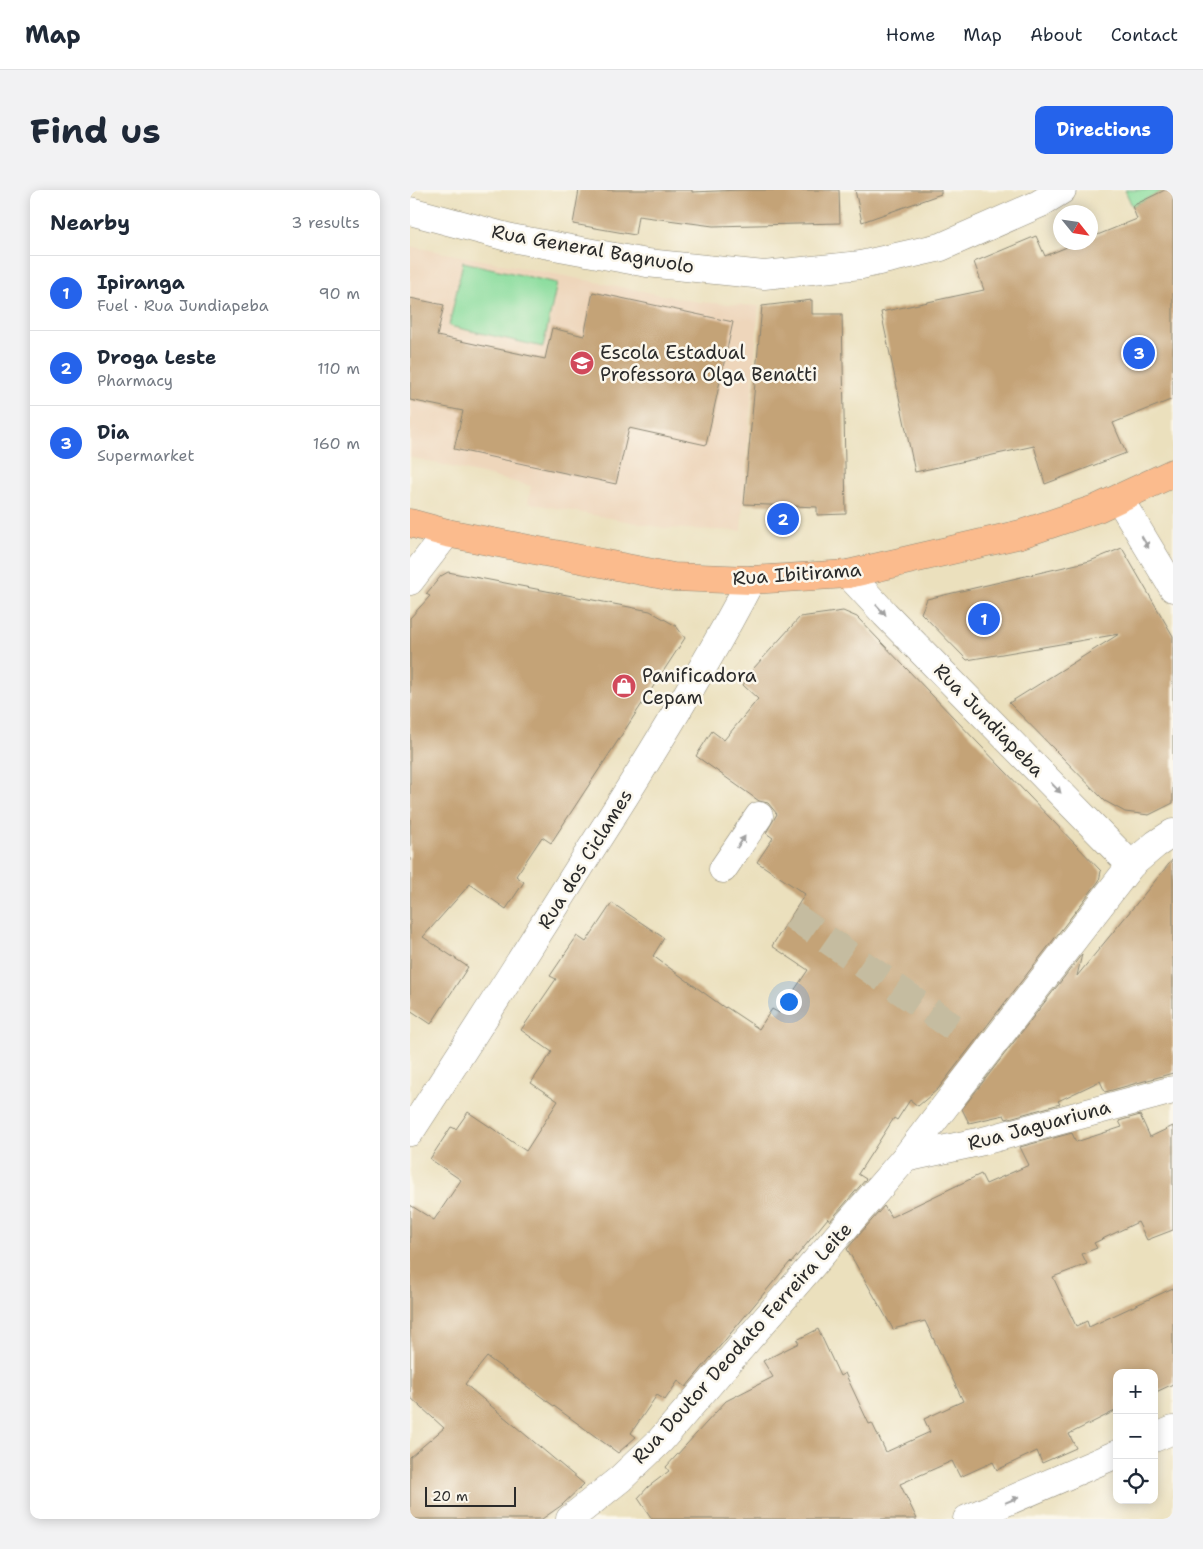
<!DOCTYPE html>
<meta charset="utf-8">
<style>
body{margin:0;font-family:"Shantell Sans",sans-serif;background:#f2f2f3;color:#1f2937}
.controls{position:absolute;right:15px;bottom:15px;display:grid;overflow:hidden;border-radius:10px;box-shadow:0 2px 12px #0003}
.controls button{width:45px;height:45px;display:grid;place-items:center;padding:0;border:0;border-bottom:1px solid #e0e1e3;background:#fff;color:#1f2937;font:25px sans-serif}
.compass{position:absolute;left:643px;top:15px;width:45px;height:45px;border-radius:50%;background:#fff;box-shadow:0 2px 12px #0003;rotate:120deg}
.scale{position:absolute;left:15px;bottom:12px;width:91px;box-sizing:border-box;padding-left:5px;border:2px solid #2b2b2b;border-top:0;font-size:14px;line-height:18px;white-space:nowrap;color:#2b2b2b;-webkit-text-stroke:4px #fbf7ec;paint-order:stroke}
.you{position:absolute;left:378px;top:811px;width:18px;height:18px;margin:-12px;border:4px solid #fff;border-radius:50%;background:#1a73e8;box-shadow:0 0 0 8px #1a73e833}
.badge{display:grid;place-items:center;width:32px;height:32px;border-radius:50%;background:#2563eb;color:#fff;font-size:16px;font-weight:700}
.pin{position:absolute;translate:-50% -50%;border:2px solid #fff;box-shadow:0 1px 5px #0006}
.list{margin:0;padding:0;list-style:none}
h2{display:flex;justify-content:space-between;align-items:center;height:65px;margin:0;padding:0 20px;font-size:21px}
h2 small{font-size:16px;font-weight:400;color:#747a83}
.list li{display:grid;grid-template-columns:32px 1fr auto;gap:15px;align-items:center;box-sizing:border-box;height:75px;padding:0 20px;border-top:1px solid #e0e1e3}
.list b{display:block;font-size:19px;white-space:nowrap}
.list p{margin:0;font-size:16px;white-space:nowrap;color:#747a83}
.list em{font-size:16px;font-style:normal;color:#747a83}
.icon{flex:none;width:28px;height:28px;fill:none;stroke:currentColor;stroke-width:2;stroke-linecap:round;stroke-linejoin:round}
.map{position:relative;flex:none;width:763px;height:1329px;overflow:hidden;border-radius:10px}
header{display:flex;align-items:center;gap:30px;box-sizing:border-box;height:70px;padding:0 25px;background:#fff;border-bottom:1px solid #e0e1e3}
header strong{font-size:24px}
nav{display:flex;gap:28px;margin-inline-start:auto;font-size:18px}
.intro{display:flex;align-items:center;justify-content:space-between;box-sizing:border-box;height:120px;padding:0 30px}
h1{margin:0;font-size:35px}
.button{padding:12px 22px;border-radius:10px;background:#2563eb;color:#fff;font-size:18px;font-weight:700}
main{display:flex;gap:30px;padding:0 30px}
aside{flex:1;background:#fff;border-radius:10px;box-shadow:0 2px 12px #0003}
.map>svg:first-child{display:block}
.built{fill:#eed6bb}
.green{fill:#8bdd9e;stroke:#5b8464}
.building{fill:#c4a377}
.lines{fill:none;stroke-linecap:round;stroke-linejoin:round}
.minor-tunnel{stroke:#c5bca0;stroke-width:28;stroke-dasharray:28 14;stroke-linecap:butt}
.minor-casing{stroke:#8b8674;stroke-width:29}
.major-casing{stroke:#8b8674;stroke-width:29}
.minor{stroke:#fff;stroke-width:28}
.major{stroke:#fbbb8d;stroke-width:28}
.oneway{fill:#a0a0a0}
.labels{text-anchor:middle;dominant-baseline:central;stroke-width:5;stroke-linejoin:round;paint-order:stroke}
.street-label{font-size:19px;fill:#2b2b2b;stroke:#fbf7ec}
.poi-label{font-size:19px;fill:#2b2b2b;stroke:#fbf7ec;text-anchor:start}
</style>
<header>
<strong>Map</strong>
<nav><a>Home</a><a>Map</a><a>About</a><a>Contact</a></nav>
</header>
<div class="intro"><h1>Find us</h1><a class="button">Directions</a></div>
<main>
<aside>
<h2>Nearby<small>3 results</small></h2>
<ul class="list">
<li><span class="badge">1</span><div><b>Ipiranga</b><p>Fuel · Rua Jundiapeba</p></div><em>90 m</em></li>
<li><span class="badge">2</span><div><b>Droga Leste</b><p>Pharmacy</p></div><em>110 m</em></li>
<li><span class="badge">3</span><div><b>Dia</b><p>Supermarket</p></div><em>160 m</em></li>
</ul>
</aside>
<div class="map">
<svg width="763" height="1329" viewBox="0 0 763 1329">
<rect width="100%" height="100%" fill="#fbf7ec"/>
<filter id="ink" filterUnits="userSpaceOnUse"><feTurbulence type="fractalNoise" baseFrequency=".02" numOctaves="2"/><feDisplacementMap in="SourceGraphic" scale="10" xChannelSelector="R" yChannelSelector="G"/><feConvolveMatrix kernelMatrix="1 2 1 2 8 2 1 2 1" color-interpolation-filters="sRGB"/></filter>
<filter id="wash" filterUnits="userSpaceOnUse"><feTurbulence type="fractalNoise" baseFrequency=".0096" numOctaves="4" result="noise"/><feDisplacementMap in="SourceGraphic" scale="20" xChannelSelector="R" yChannelSelector="G"/><feGaussianBlur stdDeviation="1.12" result="paint"/><feColorMatrix in="noise" values="0 0 0 0 0 0 0 0 0 0 0 0 0 0 0 0 0 1.4 0 .05"/><feComposite in="paint" operator="in"/></filter>
<g filter="url(#wash)">
<rect width="100%" height="100%" fill="#ebe0bd"/>
<polygon class="built" points="0,56 288,112 349,116 331,341 254,338 118,313 121,296 0,267"/>
<g class="green">
<polygon points="715,0 755,0 722,16"/>
<polygon points="53,72 147,93 133,157 39,136"/>
</g>
<g id="blocks">
<g class="building">
<polygon points="169,0 282,0 282,2 331,0 429,0 430,33 303,36 228,26 225,45 163,34"/>
<polygon points="445,0 531,0 531,4 452,32"/>
<polygon points="755,0 763,0 763,209 703,233 716,263 635,294 624,256 505,282 471,122 574,100 564,72 626,46 635,66 669,52 680,52 680,48 727,29 722,16"/>
<polygon points="183,102 323,132 296,255 219,238 206,294 44,259 53,221 0,210 0,108 34,115 27,146 135,169 142,138 174,146"/>
<polygon points="402,110 402,124 432,124 436,324 407,325 407,317 334,314 352,116"/>
<polygon points="712,358 763,446 763,613 739,625 715,622 695,611 599,513 709,444 557,470 511,423 517,409 680,371"/>
<polygon points="38,382 240,421 266,436 275,448 141,653 132,647 106,686 114,692 96,719 60,694 13,747 58,777 21,834 0,820 0,428 20,406 16,404 31,386"/>
<polygon points="433,421 447,427 691,681 689,691 528,899 508,916 500,910 487,930 484,928 448,984 456,989 420,1031 418,1028 381,1073 380,1072 276,1197 268,1191 255,1210 247,1205 221,1243 226,1247 208,1263 77,1167 55,1194 174,1294 152,1315 132,1329 0,1329 0,1267 34,1238 0,1207 0,1015 24,1030 51,990 20,969 41,937 46,939 58,922 116,961 148,911 121,893 142,862 111,840 146,789 140,786 167,746 176,752 202,713 254,748 243,766 315,818 316,817 349,839 362,819 369,823 398,780 362,756 395,704 347,672 363,648 356,643 367,624 358,613 349,611 286,566 302,541 314,550 348,509 333,495 343,479 390,427"/>
<polygon points="763,669 763,883 695,902 690,891 648,911 650,914 596,929 594,925 559,933 552,919 672,764 667,786"/>
<polygon points="730,925 740,947 763,936 763,1040 737,1050 728,1032 684,1053 687,1058 672,1064 677,1074 643,1087 666,1136 677,1131 679,1137 763,1098 763,1194 744,1203 744,1183 707,1183 707,1220 659,1244 666,1258 632,1273 627,1261 587,1280 583,1272 550,1287 542,1271 490,1294 507,1329 242,1329 228,1308 238,1297 259,1281 256,1277 316,1211 363,1187 353,1171 389,1153 387,1150 408,1139 430,1186 435,1183 459,1234 462,1233 476,1262 520,1242 514,1229 553,1211 515,1131 483,1139 437,1059 474,1016 481,1027 571,984 576,994 619,975 610,957 662,943 666,952 712,937 709,931"/>
</g>
</g>
</g>
<g filter="url(#ink)">
<use href="#blocks" fill-opacity="0" stroke="#8b8674" stroke-width="1"/>
<g class="lines">
<polyline class="minor-tunnel" points="382,725 550,842"/>
<defs>
<g id="minor">
<polyline points="0,21 101,48 237,73 354,85 451,75 531,57 629,14 652,0"/>
<polyline points="710,310 763,398"/>
<polyline points="438,384 475,424 721,675"/>
<polyline points="0,391 37,343"/>
<polyline points="313,679 349,626"/>
<path d="M0,942c62,-95 123,-190 183,-286 56,-87 110,-174 158,-266"/>
<polyline points="495,968 573,951 763,900"/>
<polyline points="744,1248 763,1240"/>
<polyline points="160,1329 210,1289 250,1251 495,968 721,675 746,654 763,643"/>
<polyline points="557,1329 707,1264"/>
</g>
<polyline id="major" points="0,333 37,343 263,387 341,390 438,384 611,344 688,318 763,283"/>
</defs>
<use href="#minor" class="minor-casing"/>
<use href="#major" class="major-casing"/>
<use href="#minor" class="minor"/>
<use href="#major" class="major"/>
</g>
<defs><path id="oneway-solid" d="M-6-.8H1V-3.2L6.5 0L1 3.2V.8H-6Z" transform="scale(1.25)"/></defs>
<g class="oneway">
<use href="#oneway-solid" transform="translate(735 352) rotate(59)"/>
<use href="#oneway-solid" transform="translate(471 420) rotate(47)"/>
<use href="#oneway-solid" transform="translate(646 598) rotate(46)"/>
<use href="#oneway-solid" transform="translate(331 652) rotate(-56)"/>
<use href="#oneway-solid" transform="translate(602 1310) rotate(-23)"/>
</g>
</g>
<defs>
<symbol id="school-disc" viewBox="-11 -11 22 22"><circle r="9.5" fill="#d1495b" stroke="#fbf7ec"/><path d="M0-5L7-2L0 1L-7-2ZM-4 1L0 2.5L4 1V4Q0 6-4 4Z" fill="#fff"/></symbol>
<symbol id="shop-disc" viewBox="-11 -11 22 22"><circle r="9.5" fill="#d1495b" stroke="#fbf7ec"/><path d="M-5-2.5h2.3a2.7 3.5 0 0 1 5.4 0H5L5.5 6h-11ZM-1.5-2.5h3a1.5 2.3 0 0 0-3 0Z" fill="#fff"/></symbol>
</defs>
<g fill-rule="evenodd">
<use href="#school-disc" x="158" y="159" width="28" height="28"/>
<use href="#shop-disc" x="200" y="482" width="28" height="28"/>
</g>
<g class="labels">
<g class="street-label">
<text transform="translate(183 59) rotate(10)">Rua General Bagnuolo</text>
<text transform="translate(387 384) rotate(-4)">Rua Ibitirama</text>
<text transform="translate(579 530) rotate(46)">Rua Jundiapeba</text>
<text transform="translate(175 669) rotate(-58)">Rua dos Ciclames</text>
<text transform="translate(629 935) rotate(-15)">Rua Jaguariuna</text>
<text transform="translate(332 1153) rotate(-48)">Rua Doutor Deodato Ferreira Leite</text>
</g>
<g class="poi-label">
<text x="190" y="162">Escola Estadual<tspan x="190" dy="22">Professora Olga Benatti</tspan></text>
<text x="232" y="485">Panificadora<tspan x="232" dy="22">Cepam</tspan></text>
</g>
</g>
</svg>
<div class="controls">
<button>+</button>
<button>−</button>
<button><svg class="icon" aria-label="locate" viewBox="0 0 24 24"><circle cx="12" cy="12" r="6"/><path d="M12 2v4M12 18v4M2 12h4M18 12h4"/></svg></button>
</div>
<svg class="compass" viewBox="-18 -18 36 36"><path d="M0-13l5 13h-10z" fill="#e53935"/><path d="M0 13l5-13h-10z" fill="#747a83"/></svg>
<div class="scale">20 m</div>
<div class="you"></div>
<div class="pin badge" style="left:574px;top:429px">1</div>
<div class="pin badge" style="left:373px;top:329px">2</div>
<div class="pin badge" style="left:729px;top:163px">3</div>
</div>
</main>
